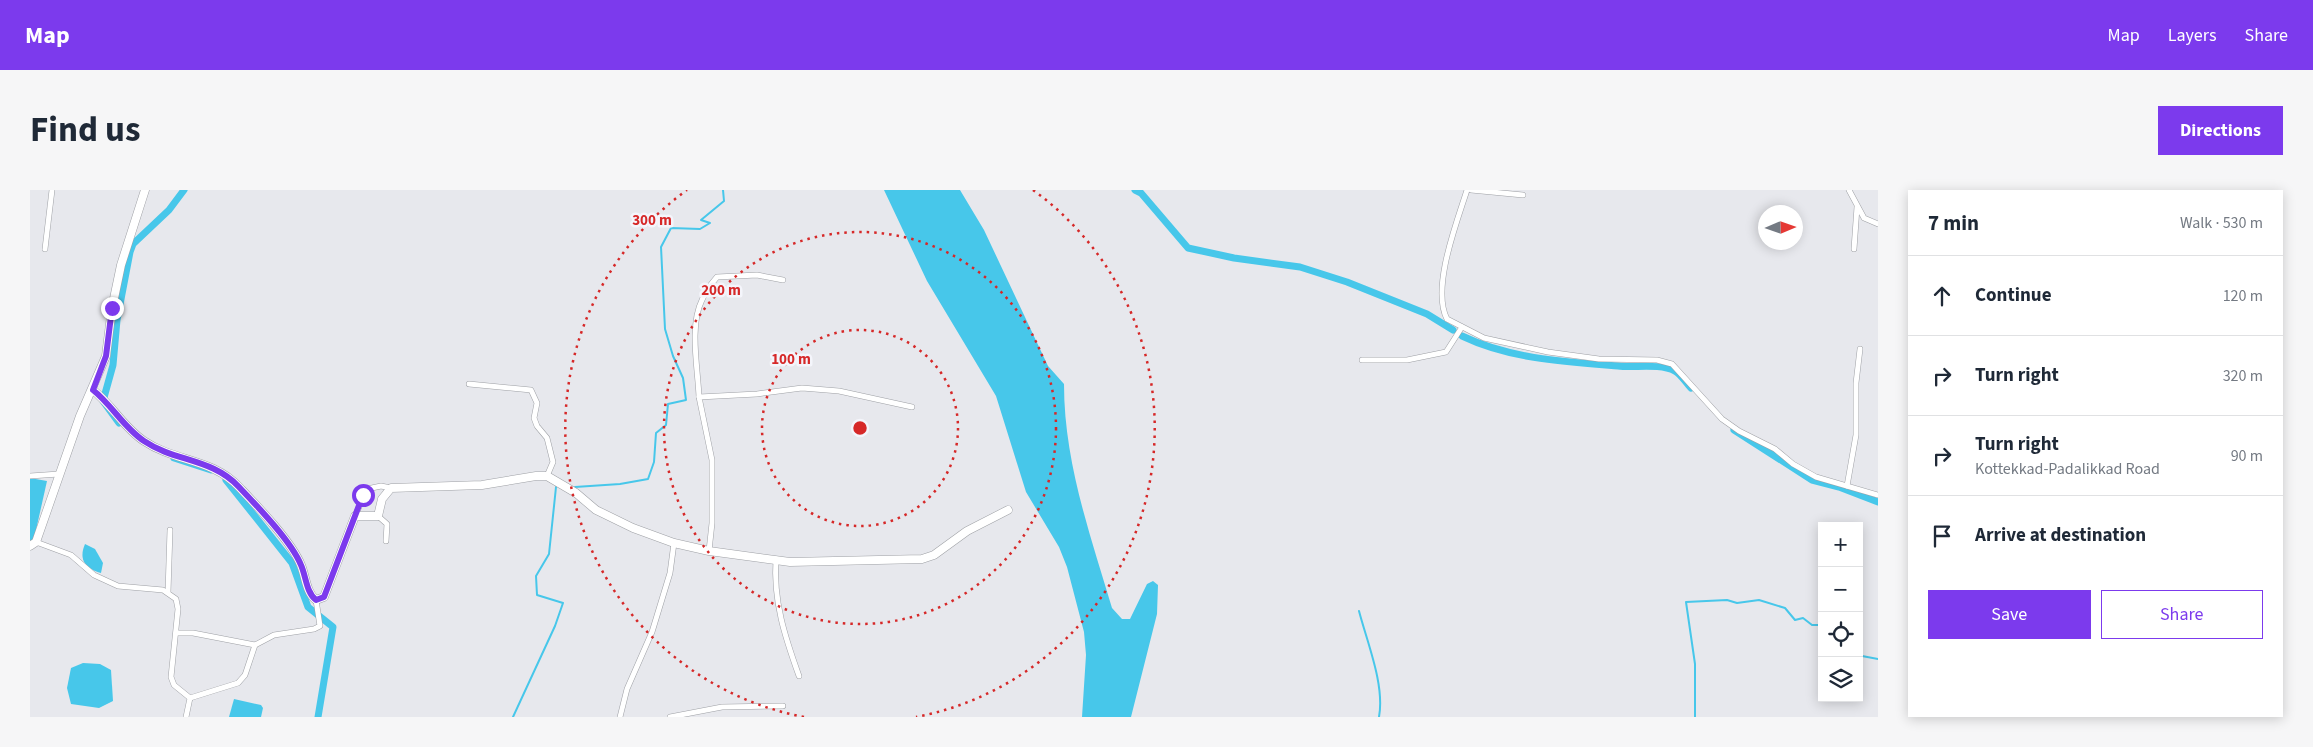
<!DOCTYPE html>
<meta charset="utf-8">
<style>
body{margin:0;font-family:"Source Sans 3",sans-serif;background:#f6f6f7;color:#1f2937}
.controls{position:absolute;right:15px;bottom:15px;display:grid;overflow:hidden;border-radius:0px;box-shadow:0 2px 12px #0003}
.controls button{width:45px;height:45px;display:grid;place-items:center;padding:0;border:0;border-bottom:1px solid #e0e1e3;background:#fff;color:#1f2937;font:25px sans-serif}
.compass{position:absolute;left:1728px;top:15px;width:45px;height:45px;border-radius:50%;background:#fff;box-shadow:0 2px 12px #0003;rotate:88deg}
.stop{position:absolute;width:15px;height:15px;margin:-11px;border:4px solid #7c3aed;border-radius:50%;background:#fff}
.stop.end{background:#7c3aed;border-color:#fff;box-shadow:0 1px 5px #0008}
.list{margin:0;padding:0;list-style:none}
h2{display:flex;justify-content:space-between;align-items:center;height:65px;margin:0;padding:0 20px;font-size:21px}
h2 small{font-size:16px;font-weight:400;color:#747a83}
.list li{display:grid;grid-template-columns:32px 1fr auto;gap:15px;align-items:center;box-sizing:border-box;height:80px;padding:0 20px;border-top:1px solid #e0e1e3}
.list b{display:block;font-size:19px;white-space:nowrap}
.list p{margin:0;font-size:16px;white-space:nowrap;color:#747a83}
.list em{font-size:16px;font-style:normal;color:#747a83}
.actions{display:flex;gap:10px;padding:15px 20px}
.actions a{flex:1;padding:11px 0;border:1px solid #7c3aed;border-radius:0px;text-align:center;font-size:18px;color:#7c3aed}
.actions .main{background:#7c3aed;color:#fff}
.icon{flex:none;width:28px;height:28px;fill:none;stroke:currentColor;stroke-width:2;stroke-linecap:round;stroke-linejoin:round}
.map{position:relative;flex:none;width:1848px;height:527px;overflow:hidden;border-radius:0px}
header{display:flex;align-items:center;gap:30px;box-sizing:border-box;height:70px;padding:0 25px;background:#7c3aed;color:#fff}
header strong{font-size:24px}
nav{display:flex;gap:28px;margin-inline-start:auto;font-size:18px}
.intro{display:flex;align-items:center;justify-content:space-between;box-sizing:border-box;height:120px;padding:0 30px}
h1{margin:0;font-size:35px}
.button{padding:12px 22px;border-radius:0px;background:#7c3aed;color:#fff;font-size:18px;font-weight:700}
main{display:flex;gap:30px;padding:0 30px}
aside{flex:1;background:#fff;border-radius:0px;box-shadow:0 2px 12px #0003}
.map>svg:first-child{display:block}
.water{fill:#47c7ea}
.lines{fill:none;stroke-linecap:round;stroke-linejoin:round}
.stream{stroke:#47c7ea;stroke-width:2}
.canal{stroke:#47c7ea;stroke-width:7}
.street-casing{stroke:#9ea0a5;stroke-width:6}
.secondary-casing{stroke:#9ea0a5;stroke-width:9}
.street{stroke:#fff;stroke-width:5}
.secondary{stroke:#fff;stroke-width:8}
.route{stroke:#7c3aed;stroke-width:6}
.ring{fill:none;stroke:#d62828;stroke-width:2.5;stroke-dasharray:2.5 5}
.centre{fill:#d62828;stroke:#f4f5fb;stroke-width:2.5}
.ring-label{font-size:15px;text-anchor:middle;font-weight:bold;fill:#d62828;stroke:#f4f5fb;stroke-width:5;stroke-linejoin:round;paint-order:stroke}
</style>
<header>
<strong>Map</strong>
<nav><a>Map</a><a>Layers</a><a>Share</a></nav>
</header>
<div class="intro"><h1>Find us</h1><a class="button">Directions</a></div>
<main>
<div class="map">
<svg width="1848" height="527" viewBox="0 0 1848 527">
<rect width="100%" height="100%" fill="#e7e8ed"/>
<g class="water">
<path d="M854,0h76l24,40 64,136 16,18c0,78 26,150 48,224l10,11h8l17,-35 6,-3 5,4 -1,29 -26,103h-49l4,-62 -2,-23 -17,-65 -8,-20 -33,-55 -30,-96 -69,-115z"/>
<polygon points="0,288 17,291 4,349 0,351"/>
<path d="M55,354l10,5 8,14 -2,10c-15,-4 -23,-13 -16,-29z"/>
<polygon points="53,473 70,474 81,480 83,511 69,518 41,514 37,498 41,478"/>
<polygon points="204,509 231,515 233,518 231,527 199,527"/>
</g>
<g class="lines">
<g class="stream">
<polyline points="545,297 590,294 618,289 624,272 626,243 636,235 638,214 656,210 653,188 643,166 635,139 631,57 641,38 670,39 680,33 671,30 694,11 693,0"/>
<path d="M1329,421c8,31 26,74 20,106"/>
<polyline points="1829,468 1832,466 1848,469"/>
<polyline points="483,527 525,436 533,413 507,405 506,386 519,364 526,297"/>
<polyline points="1665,527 1665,474 1656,412 1697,410 1707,413 1729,410 1755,418 1765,430 1773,428 1782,435 1792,435"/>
</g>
<g class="canal">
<polyline points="1105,0 1111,3 1158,58 1204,68 1270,77 1317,92 1397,124 1423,140"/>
<path d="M1432,146c48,23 104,26 156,30 17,2 41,-3 57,5 6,3 11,12 16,17"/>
<polyline points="89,233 73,211 83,175 87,130 100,62 103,54 139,20 154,0"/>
<polyline points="1704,240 1782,290 1809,297 1848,312"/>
<polyline points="144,268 181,280"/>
<polyline points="196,290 262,373 278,417 303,437 288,527"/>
</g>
<defs>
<g id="street">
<path d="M1437,0c-10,32 -36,98 -20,129l37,19 64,14 51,7 58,1 15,4 50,55 17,12 36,18 18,15 23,13 62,18"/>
<polyline points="1441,0 1493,5"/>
<polyline points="1819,0 1834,28 1848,34"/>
<polyline points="15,59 22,0"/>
<polyline points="1824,59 1827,17"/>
<polyline points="1332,170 1377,170 1416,162 1432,137"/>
<polyline points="439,194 501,200 507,213 504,228 507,236 517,248 523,272 517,286"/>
<path d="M669,207c-1,-28 -10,-71 3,-97 3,-8 9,-16 15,-23l40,-2 26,5"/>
<polyline points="0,286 29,284"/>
<polyline points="1817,296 1826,245 1826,193 1830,159"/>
<polyline points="325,326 337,299 351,296 361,298"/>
<polyline points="348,326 357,334 356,351"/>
<polyline points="6,352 41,365 64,385 88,396 133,400 146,409 148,419 141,487 144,495 160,508 156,527"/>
<polyline points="679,361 682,333 682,270 669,207 727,204 772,198 809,201 882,217"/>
<path d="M746,369c-3,42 9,78 23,117"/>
<polyline points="138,402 140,340"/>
<polyline points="146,443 163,443 225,455 244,445 284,439 290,436 286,410"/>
<polyline points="160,508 208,493 215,485 225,455"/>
<polyline points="590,527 597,499 622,442 640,383 644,353"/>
<polyline points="640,527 692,517 753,516"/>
</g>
<g id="secondary">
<path d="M63,200c19,15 31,38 51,51 31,21 68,17 95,46 19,20 52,54 62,78 5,12 5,27 15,35l8,-3 31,-81h23l4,-17 9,-11 91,-3 54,-9h11l29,17 20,17 37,18 41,15 35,8 81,11 132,-3 12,-4 33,-24 41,-21"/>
<polyline points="0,356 6,352 50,226 76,166 82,118 91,75 115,0"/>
</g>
</defs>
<use href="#street" class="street-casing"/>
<use href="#secondary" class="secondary-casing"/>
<use href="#street" class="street"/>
<use href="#secondary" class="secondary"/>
</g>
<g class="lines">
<path class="route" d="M82,118l-6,48 -13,34c19,15 31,38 51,51 31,21 68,17 95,46 19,20 52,54 62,78 5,11 5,27 15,35l8,-3 39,-102"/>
</g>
<g class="ring">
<circle cx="830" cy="238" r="98"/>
<circle cx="830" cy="238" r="196"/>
<path d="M774 527A294 294 0 0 1 657 0M1003 0A294 294 0 0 1 886 527"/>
</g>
<circle cx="830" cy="238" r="8" class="centre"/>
<g class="ring-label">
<text x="622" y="35">300 m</text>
<text x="691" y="105">200 m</text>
<text x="761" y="174">100 m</text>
</g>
</svg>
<div class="controls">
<button>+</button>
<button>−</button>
<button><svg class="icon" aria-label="locate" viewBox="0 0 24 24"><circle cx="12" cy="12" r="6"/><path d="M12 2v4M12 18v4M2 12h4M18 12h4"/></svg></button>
<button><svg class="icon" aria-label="layers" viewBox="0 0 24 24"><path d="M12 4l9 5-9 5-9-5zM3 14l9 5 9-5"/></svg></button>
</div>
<svg class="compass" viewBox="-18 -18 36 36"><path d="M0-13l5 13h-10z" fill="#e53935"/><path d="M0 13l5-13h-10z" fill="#747a83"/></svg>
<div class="stop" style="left:333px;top:305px"></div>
<div class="stop end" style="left:82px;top:118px"></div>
</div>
<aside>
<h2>7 min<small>Walk · 530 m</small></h2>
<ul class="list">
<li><svg class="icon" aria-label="ahead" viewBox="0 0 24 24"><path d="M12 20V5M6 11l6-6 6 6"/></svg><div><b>Continue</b></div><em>120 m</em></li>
<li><svg class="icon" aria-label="right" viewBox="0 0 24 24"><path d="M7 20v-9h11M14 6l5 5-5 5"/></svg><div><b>Turn right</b></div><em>320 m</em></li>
<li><svg class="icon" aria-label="right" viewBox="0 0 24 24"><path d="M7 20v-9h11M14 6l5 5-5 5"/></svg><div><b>Turn right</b><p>Kottekkad-Padalikkad Road</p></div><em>90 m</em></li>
<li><svg class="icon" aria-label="arrive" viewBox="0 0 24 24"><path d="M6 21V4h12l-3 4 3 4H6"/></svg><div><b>Arrive at destination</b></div></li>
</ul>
<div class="actions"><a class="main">Save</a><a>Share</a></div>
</aside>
</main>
